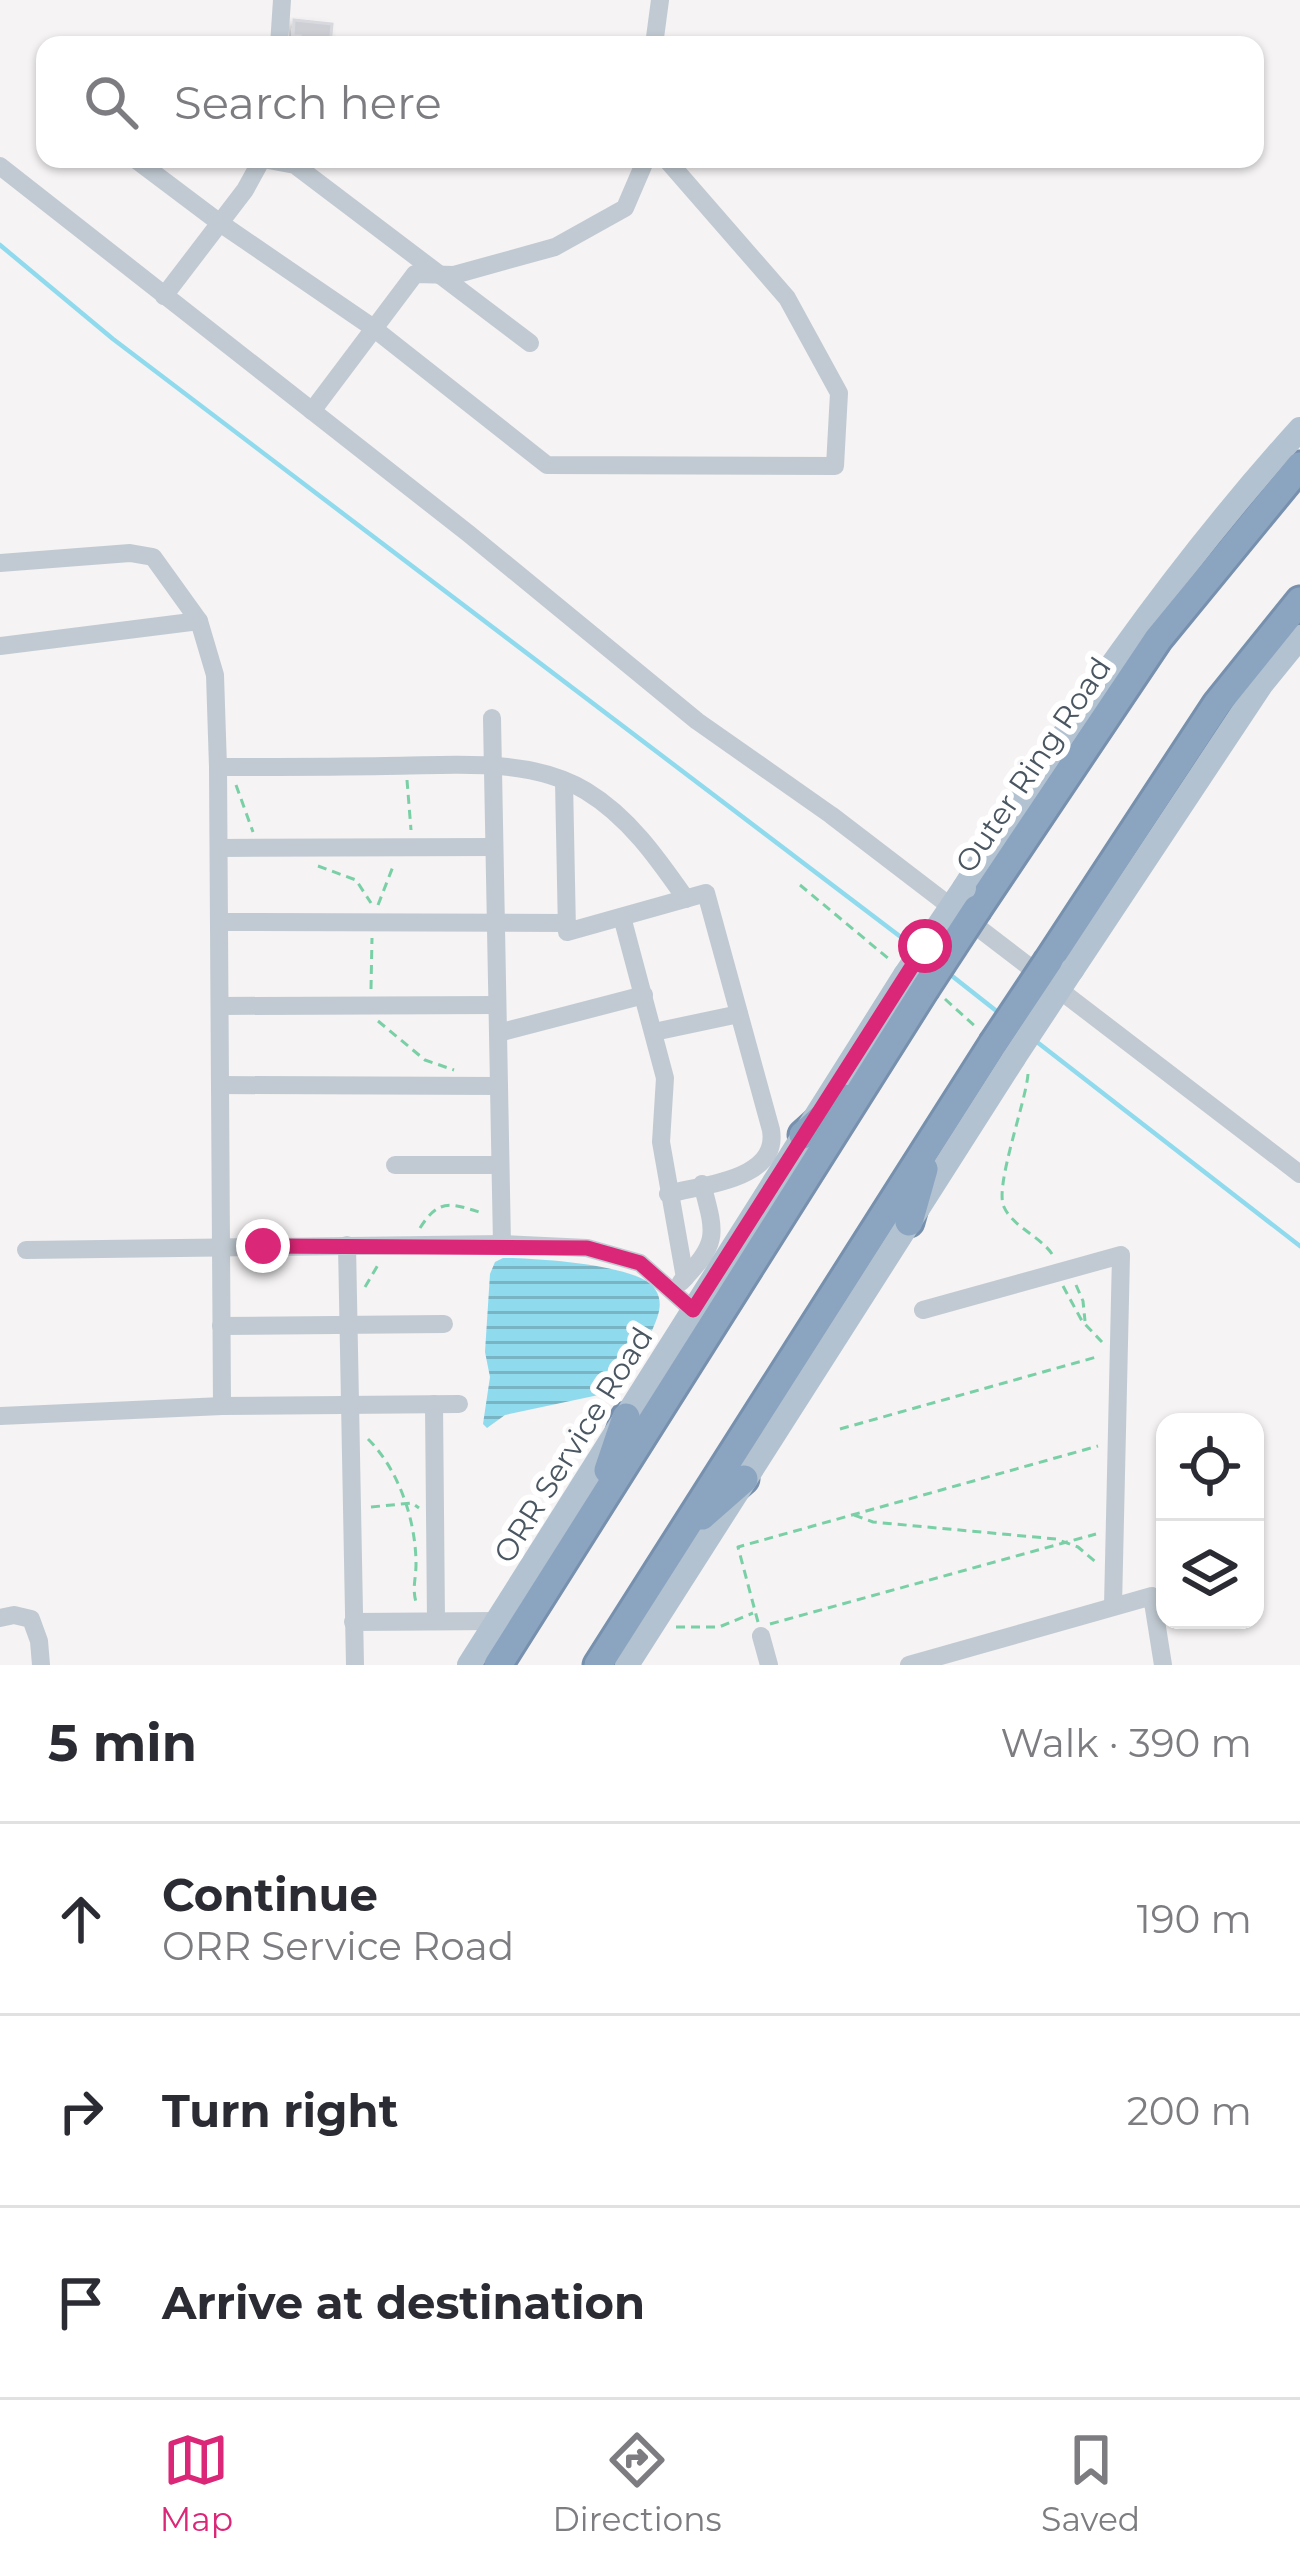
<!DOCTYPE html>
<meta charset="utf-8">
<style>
body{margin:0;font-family:Montserrat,sans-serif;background:#f7f7f7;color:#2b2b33}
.controls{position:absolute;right:36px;bottom:36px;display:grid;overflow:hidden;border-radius:24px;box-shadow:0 3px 9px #0004}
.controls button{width:108px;height:108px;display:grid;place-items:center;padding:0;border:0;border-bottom:3px solid #e1e1e2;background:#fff;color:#2b2b33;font:60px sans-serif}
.stop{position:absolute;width:36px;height:36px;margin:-27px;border:9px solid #db2777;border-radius:50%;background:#fff}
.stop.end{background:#db2777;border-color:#fff;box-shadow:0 3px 12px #0008}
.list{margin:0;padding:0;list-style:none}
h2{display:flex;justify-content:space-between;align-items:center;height:156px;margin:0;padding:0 48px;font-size:51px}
h2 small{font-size:39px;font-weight:400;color:#7c7c81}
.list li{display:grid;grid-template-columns:78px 1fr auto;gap:36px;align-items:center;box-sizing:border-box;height:192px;padding:0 48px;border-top:3px solid #e1e1e2}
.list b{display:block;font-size:45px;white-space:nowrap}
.list p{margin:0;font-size:39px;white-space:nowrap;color:#7c7c81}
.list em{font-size:39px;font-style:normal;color:#7c7c81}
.icon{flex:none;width:66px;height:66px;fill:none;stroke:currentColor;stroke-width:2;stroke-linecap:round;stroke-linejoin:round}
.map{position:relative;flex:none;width:1300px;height:1665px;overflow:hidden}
.search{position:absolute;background:#fff;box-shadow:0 3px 9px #0004;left:36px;right:36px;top:36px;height:132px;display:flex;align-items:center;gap:30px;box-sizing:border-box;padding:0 42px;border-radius:24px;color:#7c7c81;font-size:45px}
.sheet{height:732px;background:#fff}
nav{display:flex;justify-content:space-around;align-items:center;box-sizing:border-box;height:168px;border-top:3px solid #e1e1e2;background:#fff;font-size:33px;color:#7c7c81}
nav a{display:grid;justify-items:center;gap:6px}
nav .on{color:#db2777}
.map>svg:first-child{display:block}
.water{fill:url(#water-rules)}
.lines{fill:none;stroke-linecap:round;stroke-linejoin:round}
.stream{stroke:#90daee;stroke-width:4.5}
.building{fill:#cdcfd5;stroke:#d7d9de;stroke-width:3;filter:url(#shadow)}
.highway-casing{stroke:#7690ad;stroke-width:33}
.path{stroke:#7ad0a6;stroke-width:3;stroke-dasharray:9 6;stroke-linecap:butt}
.minor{stroke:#c1cad2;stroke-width:18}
.major{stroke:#b3c2d1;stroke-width:24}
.highway{stroke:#8ba5c1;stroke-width:27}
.highway-bridge-casing{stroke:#7690ad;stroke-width:33;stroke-linecap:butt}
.major-bridge{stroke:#b3c2d1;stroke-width:24}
.highway-bridge{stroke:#8ba5c1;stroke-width:27}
.route{stroke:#db2777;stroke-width:15}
.labels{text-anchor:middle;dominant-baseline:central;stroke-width:12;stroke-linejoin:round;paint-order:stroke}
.street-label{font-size:30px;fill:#4a5661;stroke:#fff}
</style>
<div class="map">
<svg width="1300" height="1665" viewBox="0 0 1300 1665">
<defs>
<pattern id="water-rules" width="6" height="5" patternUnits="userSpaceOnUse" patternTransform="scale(3)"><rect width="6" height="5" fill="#90daee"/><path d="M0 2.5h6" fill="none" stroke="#78b4c4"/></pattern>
<filter id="shadow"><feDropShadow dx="-7" dy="7" stdDeviation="6" flood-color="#0004"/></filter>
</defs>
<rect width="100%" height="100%" fill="#f5f3f3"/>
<path class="water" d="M503,1258c29,0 137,6 152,31 10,15 2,29 -4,44 -11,22 -22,45 -43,60l-103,22 -18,13 -4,-4 7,-47 -5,-25 5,-78 5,-12z"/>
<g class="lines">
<g class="stream">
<polyline points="0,245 113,339 914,947"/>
<polyline points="947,972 999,1013"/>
<polyline points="1037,1042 1300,1246"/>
</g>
</g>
<polygon class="building" points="294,20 332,24 330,45 299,45 300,36 293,36"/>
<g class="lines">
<defs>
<g id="highway">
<polyline points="977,909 1158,639 1300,466"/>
<polyline points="1049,960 1217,704 1300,601"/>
<polyline points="803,1135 844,1098"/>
<polyline points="909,1222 924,1169"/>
<polyline points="608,1470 626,1417"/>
<polyline points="702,1516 744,1479"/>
<polyline points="498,1665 924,990"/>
<polyline points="598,1665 993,1044"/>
</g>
</defs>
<use href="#highway" class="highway-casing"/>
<g class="path">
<polyline points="407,780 411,830"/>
<polyline points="236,785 253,832"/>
<polyline points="318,866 356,880 371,903"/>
<polyline points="800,885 889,959"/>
<polyline points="378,905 394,864"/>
<polyline points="371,989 372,938"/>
<polyline points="945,999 978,1029"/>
<polyline points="378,1021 425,1060 454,1070"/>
<path d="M1028,1074c-2,28 -34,113 -24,133 9,20 36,29 48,47"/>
<path d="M420,1228c19,-30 31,-25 62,-15"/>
<polyline points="1076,1285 1083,1301 1085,1321"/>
<polyline points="1063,1286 1082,1321 1102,1342"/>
<polyline points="365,1287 378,1265"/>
<polyline points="840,1429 1100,1356"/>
<path d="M368,1439c31,31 48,82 48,125 0,15 -4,24 0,38"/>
<polyline points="371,1507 412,1503 419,1508"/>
<polyline points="854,1515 873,1522 1056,1539 1078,1547 1098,1564"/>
<polyline points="758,1622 738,1547 1098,1446"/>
<polyline points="770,1624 1096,1534"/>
<polyline points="676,1627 719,1627 753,1613"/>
</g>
<g class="minor">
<polyline points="279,45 282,0"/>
<polyline points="654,45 660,0"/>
<polyline points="135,159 220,223 372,327 547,465 835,466 839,393 787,298 666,159"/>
<polyline points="263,159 295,165 530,343"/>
<polyline points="0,166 469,534 697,721 831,815 1300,1174"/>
<polyline points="164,296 245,190 262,159"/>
<polyline points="312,411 415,274 454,275 555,247 625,208 646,159"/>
<polyline points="0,563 130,553 153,557 199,621"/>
<polyline points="0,646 199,621 215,675 218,767 222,1406"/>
<polyline points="492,718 502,1244"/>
<path d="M218,767c56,0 112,0 168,-1 65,0 142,-10 200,25 43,26 72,68 100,108"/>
<path d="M564,781l3,151 139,-39 65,237c8,50 -67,54 -103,64"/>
<polyline points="219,848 494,847"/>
<polyline points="622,917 665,1078 661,1142 685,1278"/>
<polyline points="219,922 567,923"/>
<polyline points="220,1006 497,1005"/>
<polyline points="654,1032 739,1014"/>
<polyline points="498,1033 644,995"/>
<polyline points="220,1085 499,1086"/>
<polyline points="395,1165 500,1165"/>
<polyline points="347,1245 355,1665"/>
<polyline points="26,1250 502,1244 587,1248 640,1263 693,1310"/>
<path d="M681,1282c38,-40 35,-46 21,-98"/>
<polyline points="923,1310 1121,1255 1113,1606"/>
<polyline points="221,1326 444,1324"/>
<polyline points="434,1404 436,1621"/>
<polyline points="0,1416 222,1406 459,1404"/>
<polyline points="0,1618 14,1615 31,1619 39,1641 41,1665"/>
<polyline points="353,1622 497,1621"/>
<polyline points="761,1636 769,1665"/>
<polyline points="909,1665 1152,1596 1163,1665"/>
</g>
<g class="major">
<path d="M964,888c104,-165 205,-314 336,-459"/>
<polyline points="1072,970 1261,685 1300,637"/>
<polyline points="469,1665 905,975"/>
<polyline points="627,1665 1014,1058"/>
</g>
<use href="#highway" class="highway"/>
<defs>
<g id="highway-bridge">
<polyline points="924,990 977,909"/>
<polyline points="993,1044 1049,960"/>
</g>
</defs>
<use href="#highway-bridge" class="highway-bridge-casing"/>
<g class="major-bridge">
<polyline points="905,975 964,888"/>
<polyline points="1014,1058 1072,970"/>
</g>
<use href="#highway-bridge" class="highway-bridge"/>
</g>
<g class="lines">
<polyline class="route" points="263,1246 587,1248 640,1263 693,1310 925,946"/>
</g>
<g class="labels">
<g class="street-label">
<text transform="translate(1033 765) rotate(-56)">Outer Ring Road</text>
<text transform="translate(573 1445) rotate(-58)">ORR Service Road</text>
</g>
</g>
</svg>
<div class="controls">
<button><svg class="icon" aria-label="locate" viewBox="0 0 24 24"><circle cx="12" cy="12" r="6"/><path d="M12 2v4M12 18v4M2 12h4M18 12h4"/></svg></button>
<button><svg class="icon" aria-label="layers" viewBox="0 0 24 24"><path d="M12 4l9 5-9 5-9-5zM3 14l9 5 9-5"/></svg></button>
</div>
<div class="stop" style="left:925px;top:946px"></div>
<div class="stop end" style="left:263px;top:1246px"></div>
<div class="search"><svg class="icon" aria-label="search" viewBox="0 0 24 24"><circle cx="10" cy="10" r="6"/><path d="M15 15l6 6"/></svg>Search here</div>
</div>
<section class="sheet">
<h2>5 min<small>Walk · 390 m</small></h2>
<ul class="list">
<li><svg class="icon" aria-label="ahead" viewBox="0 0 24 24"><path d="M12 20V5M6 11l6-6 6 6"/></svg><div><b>Continue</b><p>ORR Service Road</p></div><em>190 m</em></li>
<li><svg class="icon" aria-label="right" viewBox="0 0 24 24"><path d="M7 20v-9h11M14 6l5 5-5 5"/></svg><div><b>Turn right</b></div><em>200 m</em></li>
<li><svg class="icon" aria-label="arrive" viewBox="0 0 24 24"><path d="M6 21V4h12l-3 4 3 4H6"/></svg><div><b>Arrive at destination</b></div></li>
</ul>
</section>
<nav>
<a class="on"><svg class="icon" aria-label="map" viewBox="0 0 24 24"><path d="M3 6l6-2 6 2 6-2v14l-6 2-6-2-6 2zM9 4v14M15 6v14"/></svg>Map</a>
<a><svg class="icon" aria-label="directions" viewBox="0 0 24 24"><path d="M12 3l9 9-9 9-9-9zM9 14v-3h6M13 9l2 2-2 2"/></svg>Directions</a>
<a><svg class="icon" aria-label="saved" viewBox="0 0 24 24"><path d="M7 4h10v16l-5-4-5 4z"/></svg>Saved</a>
</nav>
